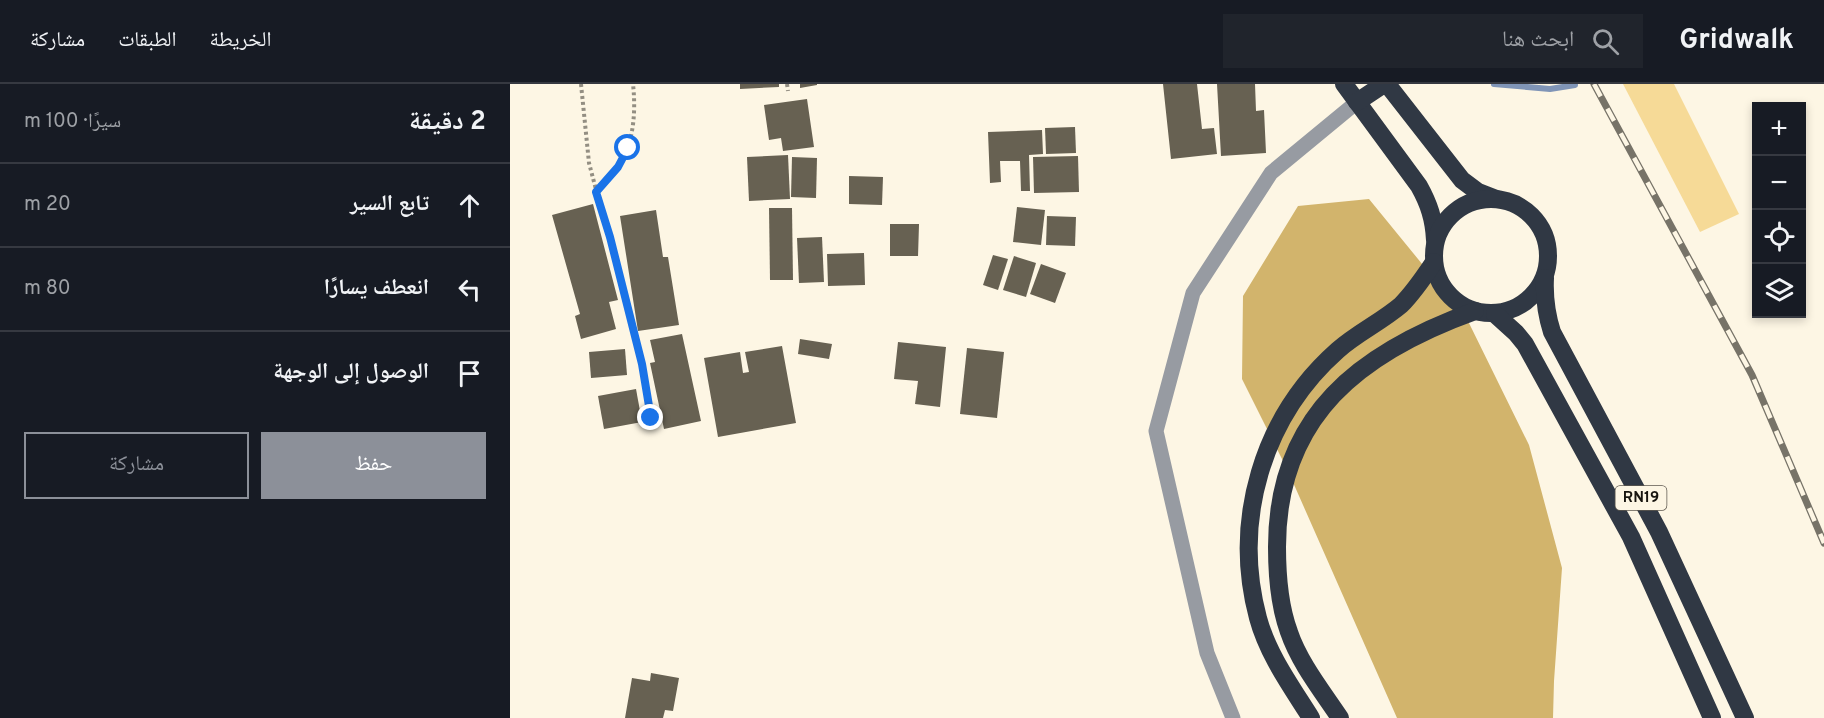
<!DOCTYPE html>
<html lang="ar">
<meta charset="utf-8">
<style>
body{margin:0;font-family:Overpass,"Noto Naskh Arabic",sans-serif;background:#20242c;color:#f1f3f6;direction:rtl}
.controls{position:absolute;right:18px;top:18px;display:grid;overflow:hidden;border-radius:0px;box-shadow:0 3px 9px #0003}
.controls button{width:54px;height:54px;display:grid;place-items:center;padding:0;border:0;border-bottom:2px solid #363941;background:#171b24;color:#f1f3f6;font:30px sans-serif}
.stop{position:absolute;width:18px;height:18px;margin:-14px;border:4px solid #1a73e8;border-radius:50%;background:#fff}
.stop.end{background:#1a73e8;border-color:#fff;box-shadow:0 2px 6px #0008}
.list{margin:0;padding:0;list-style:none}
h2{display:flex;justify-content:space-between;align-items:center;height:78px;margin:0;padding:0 24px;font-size:26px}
h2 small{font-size:20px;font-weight:400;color:#9ea1a6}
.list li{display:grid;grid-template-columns:39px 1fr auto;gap:18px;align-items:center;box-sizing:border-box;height:84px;padding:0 24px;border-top:2px solid #363941}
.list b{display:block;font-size:22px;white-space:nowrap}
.list em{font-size:20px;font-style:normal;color:#9ea1a6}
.actions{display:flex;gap:12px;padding:18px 24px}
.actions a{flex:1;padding:14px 0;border:2px solid #8c9099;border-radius:0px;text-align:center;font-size:21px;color:#8c9099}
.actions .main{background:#8c9099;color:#fff}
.icon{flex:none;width:33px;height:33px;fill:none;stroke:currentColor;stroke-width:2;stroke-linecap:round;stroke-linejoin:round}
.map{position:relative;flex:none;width:1314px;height:634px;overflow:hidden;direction:ltr}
header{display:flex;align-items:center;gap:36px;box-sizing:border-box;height:84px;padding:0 30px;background:#171b24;border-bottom:2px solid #363941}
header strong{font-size:28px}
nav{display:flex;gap:33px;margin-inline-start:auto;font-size:21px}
.search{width:420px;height:54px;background:#20242c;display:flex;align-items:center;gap:15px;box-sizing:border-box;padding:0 21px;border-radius:0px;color:#9ea1a6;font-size:22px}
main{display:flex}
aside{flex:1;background:#171b24}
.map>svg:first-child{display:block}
.green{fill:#f6da97}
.forest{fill:#d2b46c}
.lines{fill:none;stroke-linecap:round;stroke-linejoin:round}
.stream{stroke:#8095b7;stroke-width:6}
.building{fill:#676152}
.path{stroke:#938e82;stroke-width:4;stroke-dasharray:3 3;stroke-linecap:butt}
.minor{stroke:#979ba2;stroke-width:15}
.highway{stroke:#303844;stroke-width:18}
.rail-casing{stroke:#777368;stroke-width:7}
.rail{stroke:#fdf6e4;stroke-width:4.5;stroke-dasharray:14;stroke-linecap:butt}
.route{stroke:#1a73e8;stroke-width:8}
.labels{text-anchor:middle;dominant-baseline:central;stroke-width:6;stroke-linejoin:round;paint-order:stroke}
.shield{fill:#fdf6e4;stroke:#5d584f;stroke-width:1.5}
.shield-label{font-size:15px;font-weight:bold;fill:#18150f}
</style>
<header>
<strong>Gridwalk</strong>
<div class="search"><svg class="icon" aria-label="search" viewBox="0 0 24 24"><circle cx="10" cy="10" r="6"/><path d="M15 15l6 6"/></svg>ابحث هنا</div>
<nav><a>الخريطة</a><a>الطبقات</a><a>مشاركة</a></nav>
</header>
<main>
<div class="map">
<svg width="1314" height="634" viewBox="0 0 1314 634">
<rect width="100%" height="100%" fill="#fdf6e4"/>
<polygon class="green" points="1113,0 1164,0 1229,130 1190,148"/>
<polygon class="forest" points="859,115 957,235 1019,361 1052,484 1044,597 1043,634 887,634 778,387 732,295 733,212 788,122"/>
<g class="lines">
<polyline class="stream" points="984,0 1040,5 1065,1"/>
</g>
<g class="building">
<polygon points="230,0 269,0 269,3 230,5"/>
<polygon points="290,0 307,0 307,1 290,4"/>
<polygon points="653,0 687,0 692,45 704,44 707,70 661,75"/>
<polygon points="707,0 745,0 746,27 754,26 756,69 711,72"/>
<polygon points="297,15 304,63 273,67 271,54 259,56 254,21"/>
<polygon points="565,43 566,69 536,70 535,44"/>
<polygon points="532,46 533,70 519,71 520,107 511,107 510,77 490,77 491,98 480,99 478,48"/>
<polygon points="278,71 280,115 239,117 237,73"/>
<polygon points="568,72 569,108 524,109 523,73"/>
<polygon points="282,73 307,74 306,114 281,113"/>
<polygon points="339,92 373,93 372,121 339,120"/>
<polygon points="83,120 108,216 99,218 106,245 71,255 65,232 70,230 42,131"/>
<polygon points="507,123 535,126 531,161 503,158"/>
<polygon points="259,124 282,124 283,196 260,196"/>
<polygon points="146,126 153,173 158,173 169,241 128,247 110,132"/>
<polygon points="537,132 566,133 565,162 536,161"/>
<polygon points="380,140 409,140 408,172 380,172"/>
<polygon points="312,153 314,198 289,199 287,154"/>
<polygon points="354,169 355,201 318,202 317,170"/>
<polygon points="483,171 498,175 488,206 473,201"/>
<polygon points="504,172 526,179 516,213 493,206"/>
<polygon points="531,180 556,189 545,219 520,210"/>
<polygon points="172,250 191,337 154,345 140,279 145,278 140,256"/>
<polygon points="290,255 322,260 319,275 288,270"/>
<polygon points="388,258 436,263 430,323 405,320 408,297 384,295"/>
<polygon points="272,262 286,339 208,353 194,274 230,268 233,289 239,288 235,268"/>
<polygon points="457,264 494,268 487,334 450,330"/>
<polygon points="115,265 117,291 81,294 79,268"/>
<polygon points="126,305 132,338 94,345 88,312"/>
<polygon points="141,589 169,594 163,627 155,626 153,634 115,634 122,594 140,597"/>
</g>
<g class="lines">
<g class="path">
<polyline points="71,0 79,79 132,280 141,334"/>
<polyline points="277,0 278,7"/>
<path d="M86,108c7,-8 16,-16 22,-25 16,-24 18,-55 15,-83"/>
</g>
<polyline class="minor" points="723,634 697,569 646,347 683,209 761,89 847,18"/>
<g class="highway">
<path d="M834,0l75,102c10,18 15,33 16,54"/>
<polyline points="877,0 952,96 968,108 986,115"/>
<polyline points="847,18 874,0"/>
<circle cx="981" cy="172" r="57"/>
<path d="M1035,194c-1,19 1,35 7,54l107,200 86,186"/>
<polyline points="985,230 1006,249 1015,260 1121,453 1202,634"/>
<path d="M801,634c-20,-32 -43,-63 -53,-100 -26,-97 4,-201 80,-268 19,-17 43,-28 63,-45 13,-13 23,-28 33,-43"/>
<path d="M830,634c-18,-27 -41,-56 -51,-86 -10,-27 -12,-57 -12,-85 0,-132 84,-195 198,-236"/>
</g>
<defs>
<polyline id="rail" points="1084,0 1242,291 1314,459"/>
</defs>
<use href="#rail" class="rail-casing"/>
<use href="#rail" class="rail"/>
</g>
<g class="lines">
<polyline class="route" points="118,64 108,83 86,108 100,153 132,280 141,334"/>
</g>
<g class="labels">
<rect class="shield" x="1105.5" y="402" width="51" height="24" rx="4.5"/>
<g class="shield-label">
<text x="1131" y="414">RN19</text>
</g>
</g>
</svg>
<div class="controls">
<button>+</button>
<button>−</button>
<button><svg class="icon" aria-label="locate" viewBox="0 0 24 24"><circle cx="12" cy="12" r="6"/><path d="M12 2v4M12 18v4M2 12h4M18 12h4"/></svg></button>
<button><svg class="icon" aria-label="layers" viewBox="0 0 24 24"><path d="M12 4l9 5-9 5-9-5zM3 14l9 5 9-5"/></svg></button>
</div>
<div class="stop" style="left:118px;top:64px"></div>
<div class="stop end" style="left:141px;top:334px"></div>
</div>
<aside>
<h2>2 دقيقة<small>سيرًا · 100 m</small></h2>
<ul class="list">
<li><svg class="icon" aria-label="ahead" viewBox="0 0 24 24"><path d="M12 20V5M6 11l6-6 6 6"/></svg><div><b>تابع السير</b></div><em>20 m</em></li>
<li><svg class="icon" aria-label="left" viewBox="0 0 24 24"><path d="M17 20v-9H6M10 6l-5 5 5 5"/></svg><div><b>انعطف يسارًا</b></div><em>80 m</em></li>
<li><svg class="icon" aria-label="arrive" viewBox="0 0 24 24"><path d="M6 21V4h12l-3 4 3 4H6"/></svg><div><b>الوصول إلى الوجهة</b></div></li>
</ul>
<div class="actions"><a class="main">حفظ</a><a>مشاركة</a></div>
</aside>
</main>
